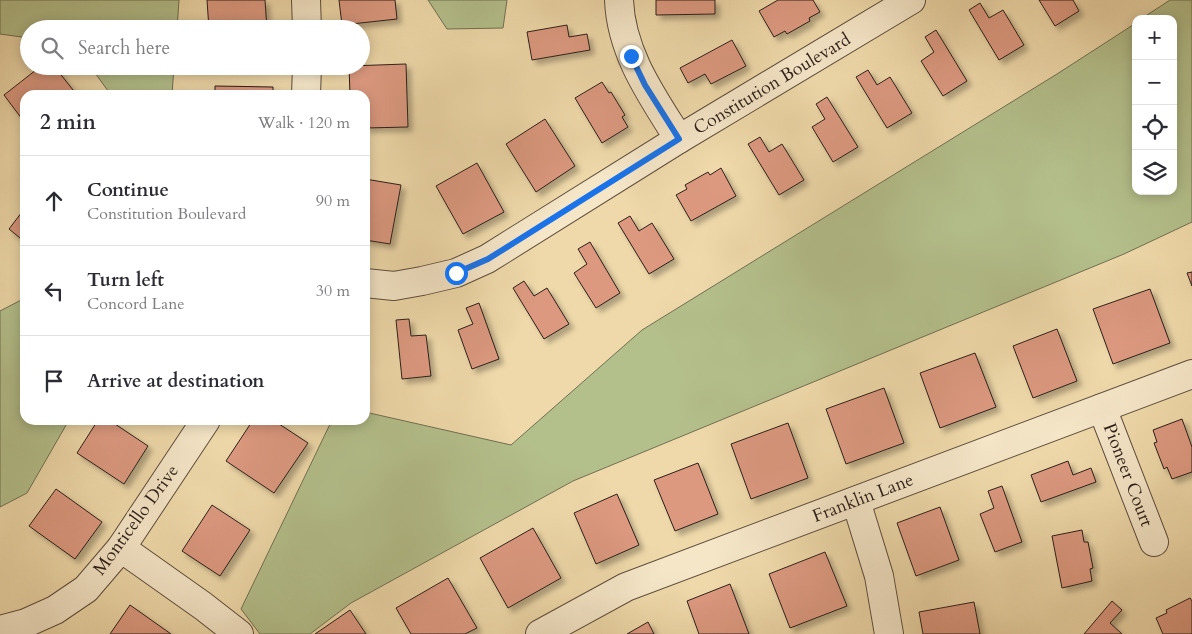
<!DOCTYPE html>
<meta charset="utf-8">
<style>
body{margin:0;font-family:Cardo,serif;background:#f2f2f3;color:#2b2b33}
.controls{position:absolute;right:15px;top:15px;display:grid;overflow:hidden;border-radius:10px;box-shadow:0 2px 12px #0003}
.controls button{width:45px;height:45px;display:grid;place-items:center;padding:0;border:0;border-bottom:1px solid #e1e1e2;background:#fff;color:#2b2b33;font:25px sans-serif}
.stop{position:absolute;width:15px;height:15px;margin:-11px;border:4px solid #1a73e8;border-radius:50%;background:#fff}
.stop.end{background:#1a73e8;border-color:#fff;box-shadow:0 1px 5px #0008}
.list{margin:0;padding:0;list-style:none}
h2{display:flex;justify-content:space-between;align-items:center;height:65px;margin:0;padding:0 20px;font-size:21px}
h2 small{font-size:16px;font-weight:400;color:#7c7c81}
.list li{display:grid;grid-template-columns:32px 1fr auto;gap:15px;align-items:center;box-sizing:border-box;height:90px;padding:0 20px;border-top:1px solid #e1e1e2}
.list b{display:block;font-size:19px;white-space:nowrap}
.list p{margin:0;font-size:16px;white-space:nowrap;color:#7c7c81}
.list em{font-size:16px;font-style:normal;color:#7c7c81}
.icon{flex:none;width:28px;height:28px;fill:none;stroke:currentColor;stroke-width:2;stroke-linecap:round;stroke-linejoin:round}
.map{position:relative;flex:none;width:1192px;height:634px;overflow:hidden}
.search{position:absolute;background:#fff;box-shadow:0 2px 12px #0003;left:20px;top:20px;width:350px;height:55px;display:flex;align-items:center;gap:12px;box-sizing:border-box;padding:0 18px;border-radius:28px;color:#7c7c81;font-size:19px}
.panel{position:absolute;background:#fff;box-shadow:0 2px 12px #0003;left:20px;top:90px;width:350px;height:335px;border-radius:15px}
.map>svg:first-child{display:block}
.green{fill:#b4c08c;stroke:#707052}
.building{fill:#dc9980;stroke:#2c1f19;filter:url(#shadow)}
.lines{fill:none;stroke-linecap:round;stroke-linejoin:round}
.minor-casing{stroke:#5d4e3d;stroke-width:30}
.minor{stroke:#f5e6c8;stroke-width:28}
.route{stroke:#1a73e8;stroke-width:6}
.labels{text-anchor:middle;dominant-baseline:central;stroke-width:4.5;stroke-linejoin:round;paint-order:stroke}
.street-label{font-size:18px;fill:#2c1f19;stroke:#f5e6c8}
</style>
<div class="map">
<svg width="1192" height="634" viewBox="0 0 1192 634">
<defs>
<filter id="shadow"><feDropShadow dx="4.5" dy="4.5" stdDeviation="2.5" flood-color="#0004"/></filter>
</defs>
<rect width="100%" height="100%" fill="#efd9aa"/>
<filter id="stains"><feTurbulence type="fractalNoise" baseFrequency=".004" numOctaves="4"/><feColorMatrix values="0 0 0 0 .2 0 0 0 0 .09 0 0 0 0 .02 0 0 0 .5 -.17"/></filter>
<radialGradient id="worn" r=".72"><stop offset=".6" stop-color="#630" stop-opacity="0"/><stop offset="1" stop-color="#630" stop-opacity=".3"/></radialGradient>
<g class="green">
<polygon points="0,0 179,0 177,29 29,29 29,38 0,34"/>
<polygon points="428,0 507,0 503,28 447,29"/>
<polygon points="1170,0 1192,0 1192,222 1124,254 573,481 351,603 310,634 260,634 241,609 332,420 365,420 365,412 511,445 642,330 1057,74 1136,23 1136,191 1173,191 1173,19 1141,19"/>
<polygon points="90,66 174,66 172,95 111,95"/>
<polygon points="25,298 25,420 69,420 27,493 0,507 0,311"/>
</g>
<g class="building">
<polygon points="207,0 265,0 267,29 209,29"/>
<polygon points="339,0 395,0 397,19 342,25"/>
<polygon points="656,0 715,0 715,14 656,15"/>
<polygon points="778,0 813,0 820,12 809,18 810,21 787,34 785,31 774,37 759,11"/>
<polygon points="1039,0 1073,0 1079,11 1055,26"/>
<polygon points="980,3 989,18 1003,10 1024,45 999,60 969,10"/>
<polygon points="567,25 569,37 587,34 590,50 532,60 527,32"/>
<polygon points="936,30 967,81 943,96 921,61 934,52 925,37"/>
<polygon points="732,40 746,66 711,84 705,74 688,83 680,68"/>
<polygon points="406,64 408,127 365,128 365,95 350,95 349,66"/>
<polygon points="41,66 54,66 77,95 25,95 25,123 4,95"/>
<polygon points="868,70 877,85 890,77 912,113 887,128 856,77"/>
<polygon points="602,82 609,93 611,92 625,115 622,117 628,127 602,143 575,98"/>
<polygon points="215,86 273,87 273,95 215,95"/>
<polygon points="827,97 858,147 833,162 812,127 825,119 816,104"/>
<polygon points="545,119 575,166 536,192 506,144"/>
<polygon points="760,137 769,152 782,144 804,180 779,195 748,144"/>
<polygon points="477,163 504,212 463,234 436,186"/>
<polygon points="721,168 736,196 691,221 676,195 687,189 685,185 708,172 710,175"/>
<polygon points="365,179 401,185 390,244 365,240"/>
<polygon points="25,208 25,242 9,229"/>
<polygon points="630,216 639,231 652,223 674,259 649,274 618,223"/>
<polygon points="590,242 620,293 596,308 574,273 587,264 578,249"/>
<polygon points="1192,272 1192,286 1187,273"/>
<polygon points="524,281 534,296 547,288 569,324 544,339 513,288"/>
<polygon points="1150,289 1170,343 1113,364 1093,309"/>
<polygon points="479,303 499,359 472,369 458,330 473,324 466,308"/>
<polygon points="409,319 411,336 426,335 431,376 402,379 396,320"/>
<polygon points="1057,329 1077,381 1033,398 1013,346"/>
<polygon points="975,353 996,407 940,428 920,373"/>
<polygon points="884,388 904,443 846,464 826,409"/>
<polygon points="1182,419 1192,447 1192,472 1172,479 1167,467 1164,469 1154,443 1157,442 1153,430"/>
<polygon points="98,420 109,420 148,446 124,484 77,453"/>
<polygon points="253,420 273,420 308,443 274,493 226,461"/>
<polygon points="788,423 808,478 751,499 731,444"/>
<polygon points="1068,461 1073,475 1091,468 1096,482 1041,502 1031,475"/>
<polygon points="698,463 718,514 675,531 654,480"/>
<polygon points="1002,486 1022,542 995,552 980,514 994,508 988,491"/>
<polygon points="56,489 102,522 75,559 29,526"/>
<polygon points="617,494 639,545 596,564 574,513"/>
<polygon points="212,505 250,530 220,576 182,551"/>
<polygon points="940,507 959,560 916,576 897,523"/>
<polygon points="533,528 561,578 508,608 480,558"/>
<polygon points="1082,530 1084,542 1088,542 1093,568 1090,569 1092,581 1062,588 1052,536"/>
<polygon points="825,552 847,606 790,628 769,574"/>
<polygon points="448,578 477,628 465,634 411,634 396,608"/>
<polygon points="730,584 749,634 699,634 687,601"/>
<polygon points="1190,598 1192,601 1192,634 1163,634 1156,618 1167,613 1166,610"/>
<polygon points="1112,601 1122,610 1110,623 1122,634 1084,634"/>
<polygon points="974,602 980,634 923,634 919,612"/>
<polygon points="130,605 171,634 110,634"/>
<polygon points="350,610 366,634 315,634"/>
<polygon points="648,622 654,634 627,634"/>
</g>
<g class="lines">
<defs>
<g id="minor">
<polyline points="306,0 307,29"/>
<path d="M619,0c2,53 33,96 60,139"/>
<polyline points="306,95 307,66"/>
<polyline points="365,283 394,286 422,281 456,273 487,259 679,139 911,0"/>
<polyline points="1102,408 1154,542"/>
<polyline points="856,501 879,576 889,634"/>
<polyline points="121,548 203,606 239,634"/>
<polyline points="0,630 26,623 55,610 86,589 121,548 206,420"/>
<polyline points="540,634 626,587 1192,374"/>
</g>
</defs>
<use href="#minor" class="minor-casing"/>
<use href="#minor" class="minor"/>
</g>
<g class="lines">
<polyline class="route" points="456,273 488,259 679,139 645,85 631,56"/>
</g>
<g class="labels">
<g class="street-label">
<text transform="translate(772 84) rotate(-31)">Constitution Boulevard</text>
<text transform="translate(1128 475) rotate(69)">Pioneer Court</text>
<text transform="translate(863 498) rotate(-21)">Franklin Lane</text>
<text transform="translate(136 520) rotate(-54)">Monticello Drive</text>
</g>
</g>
<rect width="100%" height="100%" filter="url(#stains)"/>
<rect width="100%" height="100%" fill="url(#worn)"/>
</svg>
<div class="controls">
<button>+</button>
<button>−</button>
<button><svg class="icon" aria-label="locate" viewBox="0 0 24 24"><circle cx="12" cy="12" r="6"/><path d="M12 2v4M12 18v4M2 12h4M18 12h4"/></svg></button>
<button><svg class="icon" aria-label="layers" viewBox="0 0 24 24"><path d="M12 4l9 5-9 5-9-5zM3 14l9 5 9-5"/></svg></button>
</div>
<div class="stop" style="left:456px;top:273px"></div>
<div class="stop end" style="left:631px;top:56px"></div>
<div class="search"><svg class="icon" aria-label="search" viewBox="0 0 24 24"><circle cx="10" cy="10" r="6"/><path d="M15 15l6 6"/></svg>Search here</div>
<section class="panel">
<h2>2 min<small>Walk · 120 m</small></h2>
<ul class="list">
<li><svg class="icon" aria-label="ahead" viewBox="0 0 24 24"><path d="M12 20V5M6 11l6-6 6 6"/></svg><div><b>Continue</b><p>Constitution Boulevard</p></div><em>90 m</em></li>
<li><svg class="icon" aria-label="left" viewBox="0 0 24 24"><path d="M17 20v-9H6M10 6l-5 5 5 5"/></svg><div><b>Turn left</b><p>Concord Lane</p></div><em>30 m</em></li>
<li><svg class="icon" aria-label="arrive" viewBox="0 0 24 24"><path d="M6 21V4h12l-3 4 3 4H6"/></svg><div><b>Arrive at destination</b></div></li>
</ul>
</section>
</div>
